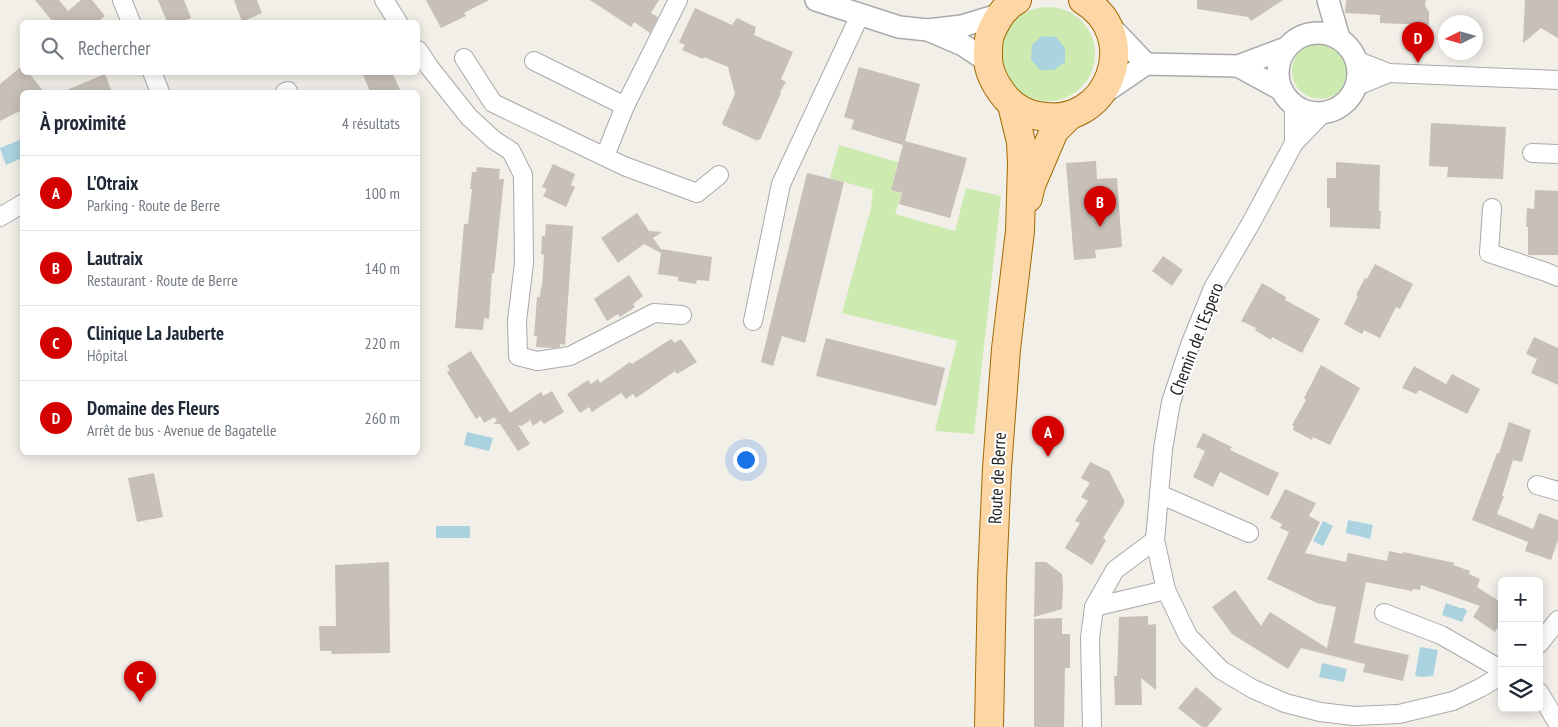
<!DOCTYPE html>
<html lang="fr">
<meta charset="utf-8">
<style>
body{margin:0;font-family:"PT Sans Narrow",sans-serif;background:#f2f2f3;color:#1f2937}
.controls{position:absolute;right:15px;bottom:15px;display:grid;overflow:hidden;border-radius:8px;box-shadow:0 2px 12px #0003}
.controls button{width:45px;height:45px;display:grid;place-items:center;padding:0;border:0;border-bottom:1px solid #e0e1e3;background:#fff;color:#1f2937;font:25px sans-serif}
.compass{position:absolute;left:1438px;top:15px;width:45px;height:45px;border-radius:50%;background:#fff;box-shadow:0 2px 12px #0003;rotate:265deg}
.you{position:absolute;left:745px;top:459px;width:18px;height:18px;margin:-12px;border:4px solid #fff;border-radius:50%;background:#1a73e8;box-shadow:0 0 0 8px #1a73e833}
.badge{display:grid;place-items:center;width:32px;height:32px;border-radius:50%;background:#d40000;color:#fff;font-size:16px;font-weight:700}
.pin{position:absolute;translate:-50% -41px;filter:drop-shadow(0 1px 2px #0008)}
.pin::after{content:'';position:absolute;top:26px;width:18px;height:15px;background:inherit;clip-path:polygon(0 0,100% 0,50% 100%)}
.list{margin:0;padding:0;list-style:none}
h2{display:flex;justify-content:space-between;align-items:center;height:65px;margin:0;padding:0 20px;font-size:21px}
h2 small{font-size:16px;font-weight:400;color:#747a83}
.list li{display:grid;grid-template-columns:32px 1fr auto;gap:15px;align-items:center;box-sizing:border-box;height:75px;padding:0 20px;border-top:1px solid #e0e1e3}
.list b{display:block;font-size:19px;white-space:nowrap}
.list p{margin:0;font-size:16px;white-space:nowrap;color:#747a83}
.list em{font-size:16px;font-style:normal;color:#747a83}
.icon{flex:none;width:28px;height:28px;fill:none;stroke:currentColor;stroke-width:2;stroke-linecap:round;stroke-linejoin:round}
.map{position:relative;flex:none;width:1558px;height:727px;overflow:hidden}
.search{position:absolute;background:#fff;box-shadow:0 2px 12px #0003;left:20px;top:20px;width:400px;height:55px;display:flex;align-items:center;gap:12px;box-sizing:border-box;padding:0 18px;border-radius:8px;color:#747a83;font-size:19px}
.panel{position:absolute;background:#fff;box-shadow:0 2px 12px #0003;left:20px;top:90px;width:400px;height:365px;border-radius:8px}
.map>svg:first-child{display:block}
.grass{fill:#cdebb0}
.water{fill:#aad3df}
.building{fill:#c7bfb8}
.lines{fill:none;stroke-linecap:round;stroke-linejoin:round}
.minor-casing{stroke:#a9a9a9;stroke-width:20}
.tertiary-casing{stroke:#a9a9a9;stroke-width:24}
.primary-casing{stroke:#a06b00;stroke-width:30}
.minor{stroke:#fff;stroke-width:18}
.tertiary{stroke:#fff;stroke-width:21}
.primary{stroke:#fcd6a4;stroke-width:28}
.labels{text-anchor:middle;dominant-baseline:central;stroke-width:4;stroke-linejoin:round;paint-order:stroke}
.street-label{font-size:18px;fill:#222;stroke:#fff}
</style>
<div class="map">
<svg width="1558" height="727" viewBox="0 0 1558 727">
<rect width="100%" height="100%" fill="#f2efe9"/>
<g class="grass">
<circle cx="1048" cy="54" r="47"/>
<circle cx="1320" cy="71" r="28"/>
<polygon points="839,145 898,162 891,190 902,193 895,214 955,231 966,188 1001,196 974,434 935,431 957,341 842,313 871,208 873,190 830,178"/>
</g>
<g class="water">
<polygon points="1042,36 1056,37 1065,48 1065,62 1054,70 1040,70 1031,60 1032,45"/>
<polygon points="22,139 22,158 6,165 0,148"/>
<polygon points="467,432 493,438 489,451 464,445"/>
<polygon points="1348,520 1373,525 1370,539 1346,533"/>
<polygon points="1323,521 1333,526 1323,546 1313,541"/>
<rect x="436" y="526" width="34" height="12"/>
<polygon points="1446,603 1460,608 1464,608 1467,611 1462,622 1442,615"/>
<polygon points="1420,647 1438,650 1433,676 1423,677 1415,676"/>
<polygon points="1322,663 1347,669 1344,682 1319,677"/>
</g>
<g class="building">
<polygon points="35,0 59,0 68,11 81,0 92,0 105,16 97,22 53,22"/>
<polygon points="158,0 184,0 191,18 181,22 167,22"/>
<polygon points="234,0 257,0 262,13 242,22"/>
<polygon points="426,0 489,0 464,13 466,16 441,28"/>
<polygon points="590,0 659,0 651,13 658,17 650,33 634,22 631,27"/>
<polygon points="1197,0 1283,0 1251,21 1248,17 1197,9"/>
<polygon points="1346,0 1426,0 1425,6 1429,12 1429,25 1380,23 1380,15 1345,13"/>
<polygon points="1525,0 1558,0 1558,38 1541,28 1523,43"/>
<polygon points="695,8 732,25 737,18 756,27 754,35 793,52 781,79 786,82 780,92 781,93 760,140 758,139 758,141 723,125 722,123 735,94 728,67 704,57 703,59 682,50 685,45 679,42"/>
<polygon points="22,66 22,72 28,72 44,92 22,92 22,110 0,121 0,84"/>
<polygon points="859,67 920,84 905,141 967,158 950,218 899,204 902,193 891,190 903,145 851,129 854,120 844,117"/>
<polygon points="362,72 392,72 401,92 370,92"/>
<polygon points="105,74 112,92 62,92"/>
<polygon points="1431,123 1506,127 1503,179 1447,177 1448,167 1429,166"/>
<polygon points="1096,161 1097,179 1117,178 1122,247 1095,250 1096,258 1074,260 1066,163"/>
<polygon points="1336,162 1380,165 1379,211 1381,211 1380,229 1330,227 1330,208 1327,208 1327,178 1336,178"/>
<polygon points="553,164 575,174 571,185 575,187 566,207 543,196 547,189 542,187"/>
<polygon points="477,167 500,169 499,179 504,179 494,273 492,273 489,319 484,318 483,330 455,328 464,224 468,224 472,189 470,189 472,172 476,172"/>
<polygon points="807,173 844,182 805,343 782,336 773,366 761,362"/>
<polygon points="1535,190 1558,191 1558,255 1528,255 1528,227 1526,227 1527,208 1534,209"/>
<polygon points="637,213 649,231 662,232 653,238 661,249 712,257 709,281 697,280 696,284 678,281 678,277 658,274 661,253 644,244 618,263 601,238"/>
<polygon points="546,224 573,226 565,345 560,344 560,347 553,348 536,347 537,336 534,336 537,297 540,297 541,287 542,287 544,255 541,254 542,236 545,236"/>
<polygon points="1163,256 1183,270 1172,286 1152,271"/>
<polygon points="1375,264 1413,284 1400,309 1396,307 1380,338 1364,330 1362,334 1344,324 1358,296 1356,295 1365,278 1367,279"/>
<polygon points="629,275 643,296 633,304 635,307 620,317 618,314 607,321 594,299"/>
<polygon points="1262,283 1286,297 1285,300 1320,319 1302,353 1272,337 1271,340 1255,330 1256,328 1241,321"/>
<polygon points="1534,337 1558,348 1558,385 1531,373 1537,359 1526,354"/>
<polygon points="826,338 945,368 936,406 816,376"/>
<polygon points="671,339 675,343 681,339 697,362 677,374 675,371 636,398 633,394 626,399 621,393 592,412 589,407 580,413 567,394 588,380 591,384 598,379 600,383 630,362 632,364"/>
<polygon points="471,351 510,413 541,392 543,396 552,391 564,412 544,424 541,420 533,426 530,420 522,426 518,425 530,444 518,451 500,424 493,424 497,421 494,417 484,423 480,416 476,419 447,372 450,370 447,366"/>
<polygon points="1321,365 1360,388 1330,445 1313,437 1312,440 1293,430 1294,426 1292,425 1306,400 1304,398"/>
<polygon points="1414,366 1446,384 1452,374 1480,389 1467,414 1419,390 1416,394 1402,388"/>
<polygon points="1509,422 1531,430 1522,462 1513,460 1502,496 1504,496 1497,514 1533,529 1539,513 1558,520 1558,540 1551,560 1525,551 1528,542 1472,520 1497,453 1499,453"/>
<polygon points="1203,433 1232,447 1230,450 1279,473 1268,496 1220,472 1213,487 1193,477 1205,451 1196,447"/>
<polygon points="1090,462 1109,471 1124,500 1124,504 1103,538 1106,540 1092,565 1065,548 1080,523 1075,521 1088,501 1081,497 1090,483 1081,478"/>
<polygon points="154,473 163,517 137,522 128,478"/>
<polygon points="1285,489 1316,503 1309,516 1320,522 1305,553 1346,562 1348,553 1387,561 1389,551 1403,554 1403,552 1455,563 1453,565 1470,571 1469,574 1480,579 1477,587 1502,603 1502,621 1495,632 1473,617 1480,606 1421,585 1420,590 1413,589 1412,591 1366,582 1354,643 1409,655 1403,681 1363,672 1365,664 1301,648 1288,669 1232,634 1212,607 1235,590 1261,626 1270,612 1327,648 1336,607 1317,603 1267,579 1289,532 1280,528 1282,524 1270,518"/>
<polygon points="389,562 390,653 332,654 331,651 320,651 319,626 336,626 335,565"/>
<polygon points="1035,562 1046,562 1062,574 1063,588 1062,609 1034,617"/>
<polygon points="1148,616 1148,625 1156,624 1156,690 1141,678 1142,705 1115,705 1114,676 1117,676 1119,617"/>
<polygon points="1062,618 1062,634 1070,634 1070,668 1065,668 1064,727 1034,727 1034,619"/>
<polygon points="1196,687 1222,709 1207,727 1202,727 1178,708"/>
</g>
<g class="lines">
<defs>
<g id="minor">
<polyline points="122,0 131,22"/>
<polyline points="384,0 398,22"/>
<polyline points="418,50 430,68 469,117 494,140 511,151 523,175 524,263 517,321 518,356 537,361 570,356 654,313 682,315"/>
<polyline points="464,58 493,103 624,166 697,193 719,175"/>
<polyline points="1356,60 1389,73 1558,80"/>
<polyline points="534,61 625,106 678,0"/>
<polyline points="152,72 160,92"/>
<polyline points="1355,87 1389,73"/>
<polyline points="285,92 288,91"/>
<polyline points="1294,105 1294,143"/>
<polyline points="1324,112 1294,143 1251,223 1213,288 1190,345 1171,402 1163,449 1155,540 1166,590 1188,636 1221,670 1253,689 1285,703 1320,712 1354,716 1399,714 1453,701 1480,688 1502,675"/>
<polyline points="1532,153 1558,154"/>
<polyline points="605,156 625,106"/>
<polyline points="1492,208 1489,253 1546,272 1558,277"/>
<polyline points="0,217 22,204"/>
<polyline points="753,321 781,184 860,15"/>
<polyline points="1537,485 1558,491"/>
<polyline points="1159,494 1249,533"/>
<polyline points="1094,607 1166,590"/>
<polyline points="1384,613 1441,635 1502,670"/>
<polyline points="1539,644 1558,620"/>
<polyline points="1539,692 1558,724"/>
<polyline points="1092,727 1090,638 1094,607 1115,570 1155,540"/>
</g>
<g id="tertiary">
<polyline points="816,0 899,27 928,30 962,26 1001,14"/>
<polyline points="1328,0 1339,38"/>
<polyline points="1107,23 1146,64"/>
<polyline points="928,30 963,45 987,61"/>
<circle cx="1318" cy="73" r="40"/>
<polyline points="1238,66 1282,90"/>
<polyline points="1099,96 1146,64 1238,66 1286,48"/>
</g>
<g id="primary">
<path d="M1017,0c-13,7 -22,22 -27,35 -2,6 -2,13 -2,19 -1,17 8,32 18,44 9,10 20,16 33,18 69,14 105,-80 44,-116"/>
<polyline points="1028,198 1031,185 1054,131 1069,116"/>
<polyline points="989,727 992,579 997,468 1006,349 1020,231 1022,164 1021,142 1012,105"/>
</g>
</defs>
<use href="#minor" class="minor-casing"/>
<use href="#tertiary" class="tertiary-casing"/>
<use href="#primary" class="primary-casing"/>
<use href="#minor" class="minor"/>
<use href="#tertiary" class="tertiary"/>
<use href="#primary" class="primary"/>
</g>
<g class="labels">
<g class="street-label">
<text transform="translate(1196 339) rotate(-69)">Chemin de l'Espero</text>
<text transform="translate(997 478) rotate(-87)">Route de Berre</text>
</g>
</g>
</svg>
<div class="controls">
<button>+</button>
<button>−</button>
<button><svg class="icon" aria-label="layers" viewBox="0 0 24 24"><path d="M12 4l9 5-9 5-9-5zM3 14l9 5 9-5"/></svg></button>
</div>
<svg class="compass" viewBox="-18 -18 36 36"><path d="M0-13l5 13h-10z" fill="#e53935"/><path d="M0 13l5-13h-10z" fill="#747a83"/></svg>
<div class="you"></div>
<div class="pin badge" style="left:1048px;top:457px">A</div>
<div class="pin badge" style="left:1100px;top:227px">B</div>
<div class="pin badge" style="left:140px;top:702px">C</div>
<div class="pin badge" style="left:1418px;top:63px">D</div>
<div class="search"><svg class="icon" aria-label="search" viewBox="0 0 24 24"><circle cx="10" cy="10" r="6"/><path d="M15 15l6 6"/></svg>Rechercher</div>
<section class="panel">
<h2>À proximité<small>4 résultats</small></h2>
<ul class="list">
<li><span class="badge">A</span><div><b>L'Otraix</b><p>Parking · Route de Berre</p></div><em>100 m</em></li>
<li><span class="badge">B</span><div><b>Lautraix</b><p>Restaurant · Route de Berre</p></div><em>140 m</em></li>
<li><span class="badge">C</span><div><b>Clinique La Jauberte</b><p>Hôpital</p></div><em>220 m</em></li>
<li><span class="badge">D</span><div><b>Domaine des Fleurs</b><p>Arrêt de bus · Avenue de Bagatelle</p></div><em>260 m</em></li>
</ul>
</section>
</div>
